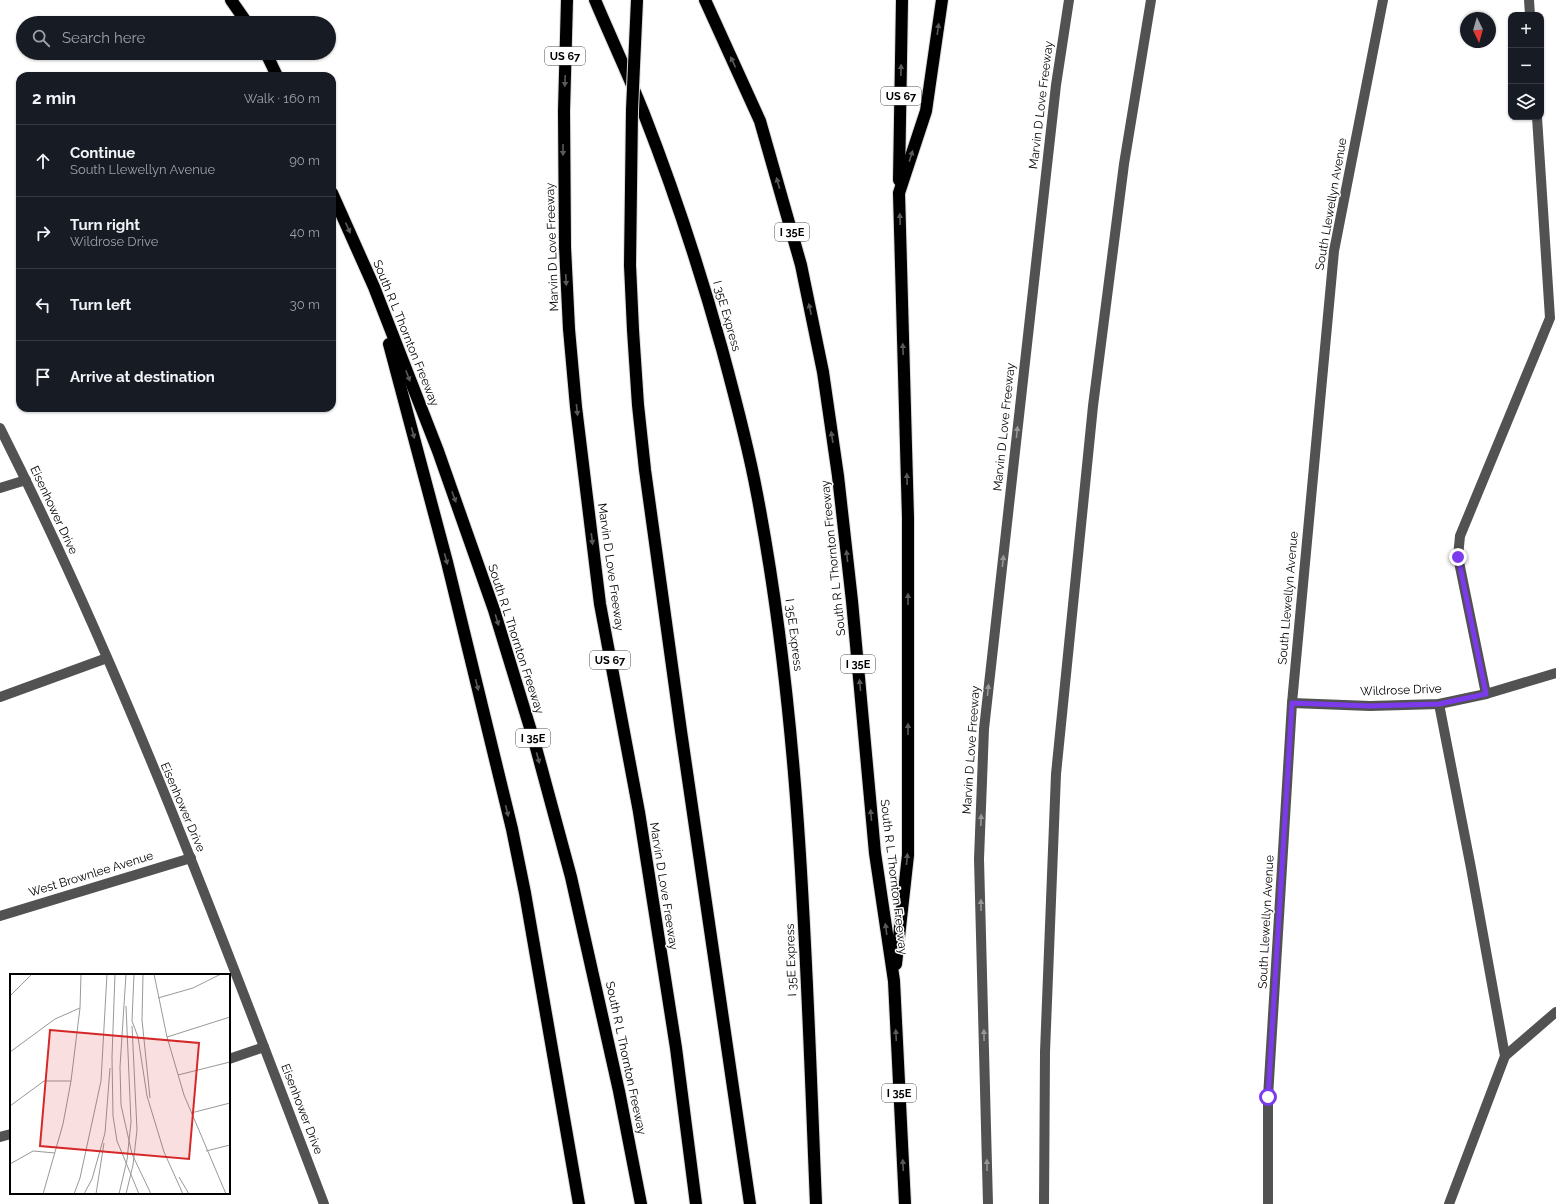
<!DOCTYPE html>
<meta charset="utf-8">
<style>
body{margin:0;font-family:Raleway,sans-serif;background:#242831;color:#f1f3f6}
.controls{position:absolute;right:12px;top:12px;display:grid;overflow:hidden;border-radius:8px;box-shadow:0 1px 3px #0004}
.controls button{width:36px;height:36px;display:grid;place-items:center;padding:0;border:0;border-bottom:1px solid #363941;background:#171b24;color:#f1f3f6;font:20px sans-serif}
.compass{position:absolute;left:1460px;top:12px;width:36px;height:36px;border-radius:50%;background:#171b24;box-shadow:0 1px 3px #0004;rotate:175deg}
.stop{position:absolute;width:12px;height:12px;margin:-9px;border:3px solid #7c3aed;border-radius:50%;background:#fff}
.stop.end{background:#7c3aed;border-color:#fff;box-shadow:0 1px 4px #0008}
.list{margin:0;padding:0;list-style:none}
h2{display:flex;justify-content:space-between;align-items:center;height:52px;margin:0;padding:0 16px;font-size:17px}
h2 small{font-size:13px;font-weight:400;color:#9ea1a6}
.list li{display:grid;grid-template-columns:26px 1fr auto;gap:12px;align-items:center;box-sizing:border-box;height:72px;padding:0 16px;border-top:1px solid #363941}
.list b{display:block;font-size:15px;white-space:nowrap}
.list p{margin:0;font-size:13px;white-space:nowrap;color:#9ea1a6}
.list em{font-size:13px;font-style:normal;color:#9ea1a6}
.icon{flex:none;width:22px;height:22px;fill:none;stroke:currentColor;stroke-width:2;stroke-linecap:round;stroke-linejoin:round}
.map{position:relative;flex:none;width:1556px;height:1204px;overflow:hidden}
.search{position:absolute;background:#171b24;box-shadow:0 1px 3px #0004;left:16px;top:16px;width:320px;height:44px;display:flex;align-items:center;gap:10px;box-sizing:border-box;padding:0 14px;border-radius:22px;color:#9ea1a6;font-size:15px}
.panel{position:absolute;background:#171b24;box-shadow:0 1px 3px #0004;left:16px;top:72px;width:320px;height:340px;border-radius:12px}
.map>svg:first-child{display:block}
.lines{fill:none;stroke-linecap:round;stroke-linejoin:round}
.highway-casing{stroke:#dbdbdb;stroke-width:14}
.minor{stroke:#525252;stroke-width:10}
.highway{stroke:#000;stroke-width:12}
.highway-bridge-casing{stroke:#dbdbdb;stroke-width:14;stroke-linecap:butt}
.highway-bridge{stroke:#000;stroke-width:12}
.oneway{fill:#595959}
.oneway2{fill:#979797}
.route{stroke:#7c3aed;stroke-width:5}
.labels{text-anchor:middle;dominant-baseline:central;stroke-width:3;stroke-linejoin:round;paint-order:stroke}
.shield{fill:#fff;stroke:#4c4c4c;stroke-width:1}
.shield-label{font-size:11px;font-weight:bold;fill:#000}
.street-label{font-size:12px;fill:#000;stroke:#fff}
.inset-road{fill:none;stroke:#999;stroke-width:1}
.view{fill:#d62828;fill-opacity:0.15;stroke:#d62828;stroke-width:2}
.inset-edge{fill:none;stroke:#000;stroke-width:2}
</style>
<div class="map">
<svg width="1556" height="1204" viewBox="0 0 1556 1204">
<rect width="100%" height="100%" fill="#fff"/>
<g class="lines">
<defs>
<g id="highway">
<polyline points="231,0 247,23"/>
<polyline points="567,0 564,111 565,247 569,329 576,407 600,604 639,812 676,1048 696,1204"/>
<path d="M595,0c16,38 34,76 49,114 30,77 56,156 78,235 13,48 26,96 35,145 45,235 49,472 59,710"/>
<polyline points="705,0 760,121 801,265 823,372 838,476 852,601 875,853 894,981 905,1204"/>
<polyline points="266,53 277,76"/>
<polyline points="899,180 902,0"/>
<polyline points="332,193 374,287 438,451 494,610 535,744 571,877 619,1091 641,1204"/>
<polyline points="630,265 633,330 638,405 645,470 681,731 750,1204"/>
<polyline points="389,344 447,562 512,829 525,893 579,1204"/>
<polyline points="896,964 908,855 908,518 899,193 926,111 942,0"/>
</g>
</defs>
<use href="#highway" class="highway-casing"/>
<g class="minor">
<polyline points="1529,0 1530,15"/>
<path d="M0,428c126,250 224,514 324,776"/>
<polyline points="0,488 26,480"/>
<polyline points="1486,694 1458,557 1460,536 1550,318 1537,117"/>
<polyline points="0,697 107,658"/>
<polyline points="1292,703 1370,706 1439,704 1486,694 1556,673"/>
<polyline points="1439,704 1471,868 1505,1056 1449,1204"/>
<polyline points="0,916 191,858"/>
<polyline points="1505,1056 1556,1012"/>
<polyline points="229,1059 264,1047"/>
<polyline points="0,1137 11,1134"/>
<polyline points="988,1204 979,859 984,729 1056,85 1069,0"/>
<polyline points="1044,1204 1045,1052 1056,774 1093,406 1124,164 1151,0"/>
<polyline points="1268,1204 1268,1097 1292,703 1334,251 1383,0"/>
</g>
<use href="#highway" class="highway"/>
<defs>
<polyline id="highway-bridge" points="630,265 632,110 637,0"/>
</defs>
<use href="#highway-bridge" class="highway-bridge-casing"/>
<use href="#highway-bridge" class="highway-bridge"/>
</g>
<defs><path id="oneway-solid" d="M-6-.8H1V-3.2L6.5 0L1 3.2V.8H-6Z"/></defs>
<g class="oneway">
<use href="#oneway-solid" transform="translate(938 29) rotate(-82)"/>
<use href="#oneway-solid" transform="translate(733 62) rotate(-115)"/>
<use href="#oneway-solid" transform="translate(901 70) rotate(-89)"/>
<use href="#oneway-solid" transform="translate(565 81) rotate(92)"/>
<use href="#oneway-solid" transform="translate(563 150) rotate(90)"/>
<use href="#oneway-solid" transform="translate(911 156) rotate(-72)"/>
<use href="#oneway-solid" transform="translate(778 183) rotate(-106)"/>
<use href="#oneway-solid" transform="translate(900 219) rotate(-92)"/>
<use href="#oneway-solid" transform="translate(348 228) rotate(66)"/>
<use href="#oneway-solid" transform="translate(566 280) rotate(87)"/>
<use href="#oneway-solid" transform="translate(810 309) rotate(-102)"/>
<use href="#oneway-solid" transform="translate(903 349) rotate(-92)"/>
<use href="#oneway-solid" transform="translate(408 376) rotate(69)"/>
<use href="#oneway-solid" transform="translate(577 410) rotate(84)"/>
<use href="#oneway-solid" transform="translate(413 433) rotate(75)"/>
<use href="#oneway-solid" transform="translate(832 437) rotate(-99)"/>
<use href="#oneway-solid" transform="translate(907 479) rotate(-92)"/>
<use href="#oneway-solid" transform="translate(454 497) rotate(70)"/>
<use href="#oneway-solid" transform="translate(592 539) rotate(83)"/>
<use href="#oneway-solid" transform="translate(847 556) rotate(-96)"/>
<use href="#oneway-solid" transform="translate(446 559) rotate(75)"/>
<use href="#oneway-solid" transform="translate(908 599) rotate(-90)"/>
<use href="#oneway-solid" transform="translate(497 620) rotate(73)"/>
<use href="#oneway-solid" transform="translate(477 685) rotate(76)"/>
<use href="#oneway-solid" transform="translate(860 685) rotate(-95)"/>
<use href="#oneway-solid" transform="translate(908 729) rotate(-90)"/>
<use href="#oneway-solid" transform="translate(538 758) rotate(75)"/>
<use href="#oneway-solid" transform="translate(507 811) rotate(76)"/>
<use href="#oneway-solid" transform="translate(871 815) rotate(-95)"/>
<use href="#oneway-solid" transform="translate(907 859) rotate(-85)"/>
<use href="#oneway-solid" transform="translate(886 929) rotate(-98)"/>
<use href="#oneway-solid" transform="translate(896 1035) rotate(-93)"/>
<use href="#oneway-solid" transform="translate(903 1165) rotate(-93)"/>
</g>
<g class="oneway2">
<use href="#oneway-solid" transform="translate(1017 432) rotate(-84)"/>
<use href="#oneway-solid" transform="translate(1003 561) rotate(-84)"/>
<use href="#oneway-solid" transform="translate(988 690) rotate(-84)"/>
<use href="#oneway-solid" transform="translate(981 820) rotate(-88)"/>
<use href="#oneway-solid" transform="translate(981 905) rotate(-91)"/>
<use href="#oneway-solid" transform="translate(984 1035) rotate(-91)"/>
<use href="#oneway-solid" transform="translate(987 1165) rotate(-91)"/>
</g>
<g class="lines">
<polyline class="route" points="1268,1097 1292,703 1370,706 1439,704 1486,694 1458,557"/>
</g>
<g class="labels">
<g class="shield">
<rect x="545" y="47" width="40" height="18" rx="3"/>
<rect x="881" y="87" width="40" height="18" rx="3"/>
<rect x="775" y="223" width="34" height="18" rx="3"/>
<rect x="590" y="651" width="40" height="18" rx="3"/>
<rect x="841" y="655" width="34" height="18" rx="3"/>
<rect x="516" y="729" width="34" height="18" rx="3"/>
<rect x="882" y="1084" width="34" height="18" rx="3"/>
</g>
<g class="shield-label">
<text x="565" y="56">US 67</text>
<text x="901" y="96">US 67</text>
<text x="792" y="232">I 35E</text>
<text x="610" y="660">US 67</text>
<text x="858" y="664">I 35E</text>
<text x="533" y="738">I 35E</text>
<text x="899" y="1093">I 35E</text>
</g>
<g class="street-label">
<text transform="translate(1041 105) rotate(-83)">Marvin D Love Freeway</text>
<text transform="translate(1331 204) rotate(-80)">South Llewellyn Avenue</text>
<text transform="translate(552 247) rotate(-92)">Marvin D Love Freeway</text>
<text transform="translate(727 316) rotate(74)">I 35E Express</text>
<text transform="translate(406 333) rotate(68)">South R L Thornton Freeway</text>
<text transform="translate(1004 427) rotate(-84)">Marvin D Love Freeway</text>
<text transform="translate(54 510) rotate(65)">Eisenhower Drive</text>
<text transform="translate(833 558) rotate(-96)">South R L Thornton Freeway</text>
<text transform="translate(611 567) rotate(82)">Marvin D Love Freeway</text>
<text transform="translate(1288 598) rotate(-85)">South Llewellyn Avenue</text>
<text transform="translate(794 635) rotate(83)">I 35E Express</text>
<text transform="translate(516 639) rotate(72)">South R L Thornton Freeway</text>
<text transform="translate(1401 690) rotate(-2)">Wildrose Drive</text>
<text transform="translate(971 750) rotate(-86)">Marvin D Love Freeway</text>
<text transform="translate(183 807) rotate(67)">Eisenhower Drive</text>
<text transform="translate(91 874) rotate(-17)">West Brownlee Avenue</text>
<text transform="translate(894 877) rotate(83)">South R L Thornton Freeway</text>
<text transform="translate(664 886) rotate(81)">Marvin D Love Freeway</text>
<text transform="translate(1266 922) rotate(-87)">South Llewellyn Avenue</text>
<text transform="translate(791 960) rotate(-92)">I 35E Express</text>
<text transform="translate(626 1058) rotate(78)">South R L Thornton Freeway</text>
<text transform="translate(302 1109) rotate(69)">Eisenhower Drive</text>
</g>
</g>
<g transform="translate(10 974)">
<rect width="220" height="220" fill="#fff"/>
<path class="inset-road" d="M105,0l-3,83 1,59 4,25 22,53M116,0l-6,93 1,38 11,49 19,40M124,0l-2,47 6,16 9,59 17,56 19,42M133,0l-1,46 8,78M144,0l13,63 17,58 42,99M0,22l22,-22M148,24l35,-10 28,-14M157,63l63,-20M0,78l45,-33 25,-11M168,101l52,-13M0,132l34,-25h27M181,139l39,-10M196,177l24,-6M0,190l23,-13 22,2M169,203l10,17M33,220l20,-70 8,-43 9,-73 1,-34M64,220l6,-16 21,-97 6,-107M74,220l8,-15 13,-46 5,-65M86,220l8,-51M109,220l8,-34 4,-38 -5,-116M116,220l7,-29 4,-35 -5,-104"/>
<path class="view" d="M40,56l149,13 -10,116 -149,-13z"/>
<rect width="220" height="220" class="inset-edge"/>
</g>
</svg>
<div class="controls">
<button>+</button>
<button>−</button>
<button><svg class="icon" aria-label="layers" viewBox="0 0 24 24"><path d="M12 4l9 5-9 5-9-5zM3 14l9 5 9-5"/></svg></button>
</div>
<svg class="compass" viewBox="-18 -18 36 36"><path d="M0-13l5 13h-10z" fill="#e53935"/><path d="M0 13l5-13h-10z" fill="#9ea1a6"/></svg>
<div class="stop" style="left:1268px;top:1097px"></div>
<div class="stop end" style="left:1458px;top:557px"></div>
<div class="search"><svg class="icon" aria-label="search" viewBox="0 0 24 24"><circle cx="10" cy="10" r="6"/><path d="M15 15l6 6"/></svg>Search here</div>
<section class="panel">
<h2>2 min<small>Walk · 160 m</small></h2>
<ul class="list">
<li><svg class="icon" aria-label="ahead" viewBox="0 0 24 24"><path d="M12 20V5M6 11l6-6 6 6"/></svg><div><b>Continue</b><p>South Llewellyn Avenue</p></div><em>90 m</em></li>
<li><svg class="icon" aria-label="right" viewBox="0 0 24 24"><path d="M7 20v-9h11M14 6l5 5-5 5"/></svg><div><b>Turn right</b><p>Wildrose Drive</p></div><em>40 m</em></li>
<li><svg class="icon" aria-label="left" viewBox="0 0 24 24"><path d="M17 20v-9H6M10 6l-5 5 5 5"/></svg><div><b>Turn left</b></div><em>30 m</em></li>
<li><svg class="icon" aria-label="arrive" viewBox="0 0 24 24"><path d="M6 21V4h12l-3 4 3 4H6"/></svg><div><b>Arrive at destination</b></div></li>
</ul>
</section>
</div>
